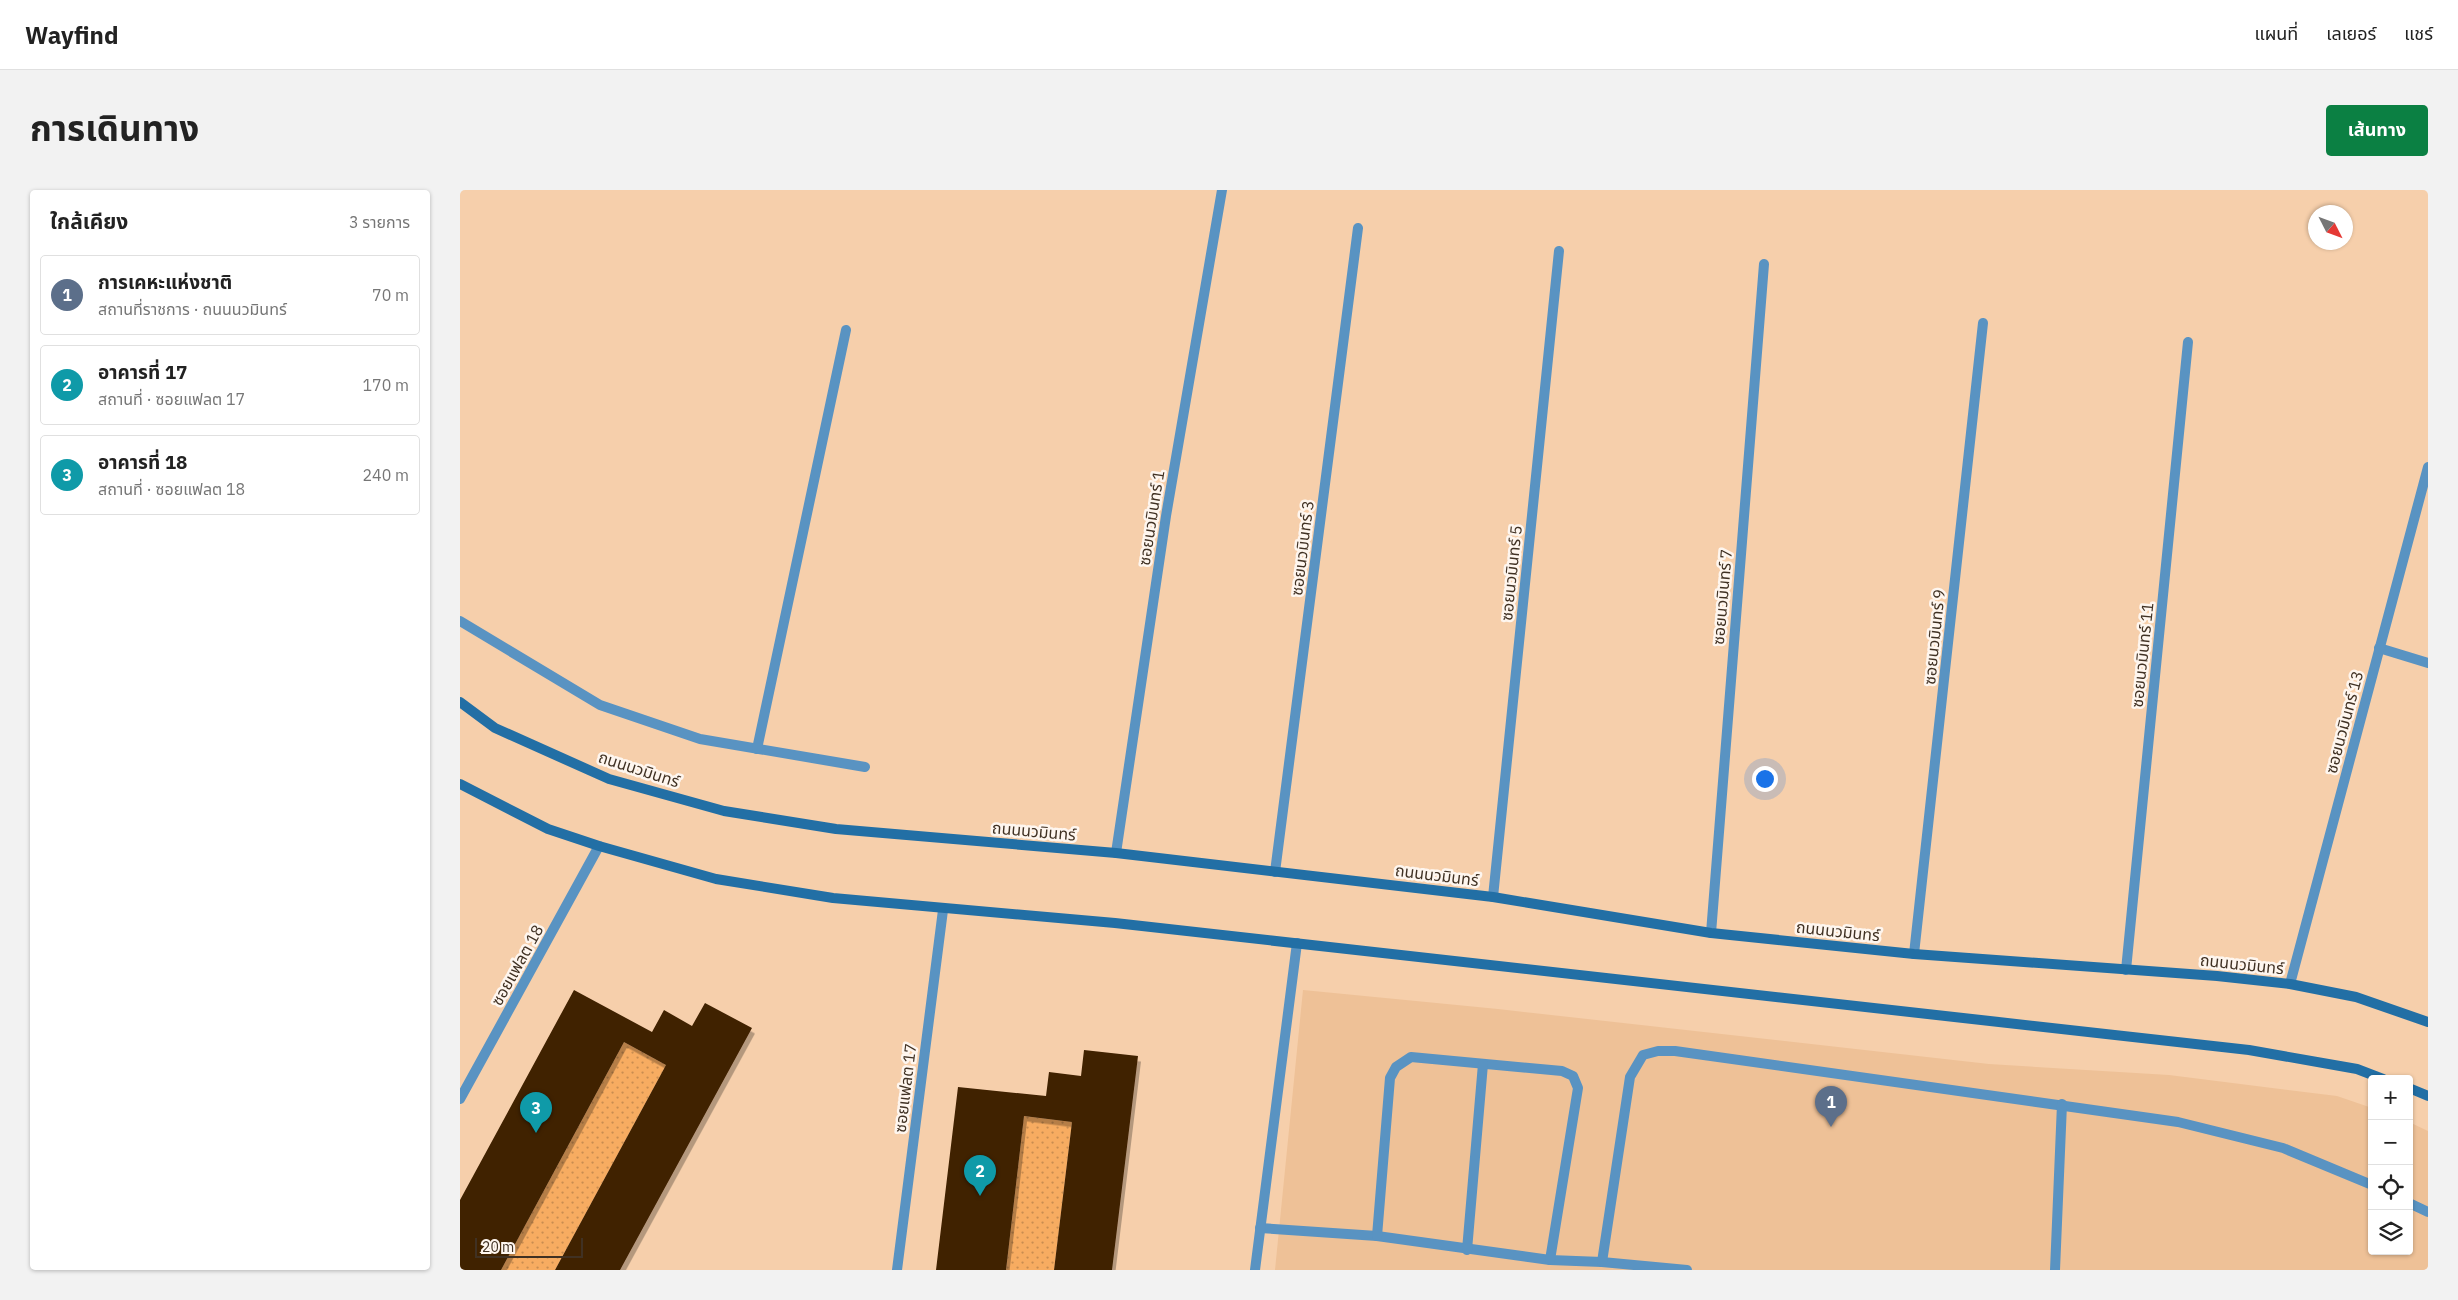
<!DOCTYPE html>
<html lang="th">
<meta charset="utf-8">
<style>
body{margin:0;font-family:"IBM Plex Sans","Noto Sans Thai",sans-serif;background:#f2f2f2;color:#222}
.controls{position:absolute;right:15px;bottom:15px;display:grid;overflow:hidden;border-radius:5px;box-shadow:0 1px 4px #0004}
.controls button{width:45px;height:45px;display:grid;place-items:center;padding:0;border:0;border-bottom:1px solid #e0e0e0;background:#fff;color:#222;font:25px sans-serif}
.compass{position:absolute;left:1848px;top:15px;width:45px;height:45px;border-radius:50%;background:#fff;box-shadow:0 1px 4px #0004;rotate:132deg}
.scale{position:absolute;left:15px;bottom:12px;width:108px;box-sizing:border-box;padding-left:5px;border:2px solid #403123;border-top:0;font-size:14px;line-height:18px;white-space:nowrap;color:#403123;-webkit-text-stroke:4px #fef6ef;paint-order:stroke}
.you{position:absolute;left:1304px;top:588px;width:18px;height:18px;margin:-12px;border:4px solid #fff;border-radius:50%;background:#1a73e8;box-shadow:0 0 0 8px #1a73e833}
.badge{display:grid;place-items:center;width:32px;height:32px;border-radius:50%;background:#0b8043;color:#fff;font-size:16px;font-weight:700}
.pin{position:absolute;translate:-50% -41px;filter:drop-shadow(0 1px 2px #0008)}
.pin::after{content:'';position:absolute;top:26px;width:18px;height:15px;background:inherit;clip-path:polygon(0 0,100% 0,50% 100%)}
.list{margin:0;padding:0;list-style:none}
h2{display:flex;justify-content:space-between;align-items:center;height:65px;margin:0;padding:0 20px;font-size:21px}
h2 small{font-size:16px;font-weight:400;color:#767676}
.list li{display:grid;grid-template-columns:32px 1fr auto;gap:15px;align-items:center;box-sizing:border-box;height:80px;margin:0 10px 10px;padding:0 10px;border:1px solid #e0e0e0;border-radius:5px}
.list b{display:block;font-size:19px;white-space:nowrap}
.list p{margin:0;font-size:16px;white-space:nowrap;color:#767676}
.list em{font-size:16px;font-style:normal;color:#767676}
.icon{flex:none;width:28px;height:28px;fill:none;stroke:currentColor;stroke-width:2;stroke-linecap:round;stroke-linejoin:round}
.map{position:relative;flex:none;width:1968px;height:1080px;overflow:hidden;border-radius:5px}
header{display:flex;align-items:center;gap:30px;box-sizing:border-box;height:70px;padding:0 25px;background:#fff;border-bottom:1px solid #e0e0e0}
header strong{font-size:24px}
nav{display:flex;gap:28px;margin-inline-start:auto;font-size:18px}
.intro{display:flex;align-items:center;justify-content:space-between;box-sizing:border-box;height:120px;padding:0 30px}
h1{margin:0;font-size:35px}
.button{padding:12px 22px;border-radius:5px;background:#0b8043;color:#fff;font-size:18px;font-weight:700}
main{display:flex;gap:30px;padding:0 30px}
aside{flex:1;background:#fff;border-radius:5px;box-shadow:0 1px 4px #0004}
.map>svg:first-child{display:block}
.built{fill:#eec197}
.park{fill:url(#park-dots)}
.building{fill:#3f2100;filter:url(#shadow)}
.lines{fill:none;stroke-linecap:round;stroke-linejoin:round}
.service{stroke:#5993c2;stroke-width:10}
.minor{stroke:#5993c2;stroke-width:10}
.secondary{stroke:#226fa5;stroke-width:10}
.labels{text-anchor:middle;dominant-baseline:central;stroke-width:5;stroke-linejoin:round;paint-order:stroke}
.street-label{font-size:16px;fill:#403123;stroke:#fef6ef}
</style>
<header>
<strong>Wayfind</strong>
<nav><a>แผนที่</a><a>เลเยอร์</a><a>แชร์</a></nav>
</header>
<div class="intro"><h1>การเดินทาง</h1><a class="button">เส้นทาง</a></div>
<main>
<aside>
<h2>ใกล้เคียง<small>3 รายการ</small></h2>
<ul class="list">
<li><span class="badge" style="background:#5c6f8a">1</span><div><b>การเคหะแห่งชาติ</b><p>สถานที่ราชการ · ถนนนวมินทร์</p></div><em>70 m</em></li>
<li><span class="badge" style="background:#0f9aa8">2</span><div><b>อาคารที่ 17</b><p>สถานที่ · ซอยแฟลต 17</p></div><em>170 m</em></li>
<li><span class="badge" style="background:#0f9aa8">3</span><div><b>อาคารที่ 18</b><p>สถานที่ · ซอยแฟลต 18</p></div><em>240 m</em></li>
</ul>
</aside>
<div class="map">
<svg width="1968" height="1080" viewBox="0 0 1968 1080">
<defs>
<pattern id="park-dots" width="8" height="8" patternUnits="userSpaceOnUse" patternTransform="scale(1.25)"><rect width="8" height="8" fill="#f7ac61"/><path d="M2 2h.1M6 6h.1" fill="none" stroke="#c98d50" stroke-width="1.8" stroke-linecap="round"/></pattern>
<filter id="shadow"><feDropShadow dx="3" dy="5.5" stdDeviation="0" flood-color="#0004"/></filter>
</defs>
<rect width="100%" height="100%" fill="#f6cfab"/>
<polygon class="built" points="843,800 1038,819 1529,874 1709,885 1877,906 1912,918 1912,1061 1949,1061 1949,932 1968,941 1968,1080 815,1080"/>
<g class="park">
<polygon points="164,852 206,875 95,1080 41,1080"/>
<polygon points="564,926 612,932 594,1080 546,1080"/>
</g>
<g class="building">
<polygon points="114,800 192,842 204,820 232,836 245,813 292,838 160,1080 95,1080 206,875 164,852 41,1080 0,1080 0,1010"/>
<polygon points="624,860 678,866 652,1080 594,1080 612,932 564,926 546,1080 476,1080 498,897 586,906 589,882 621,886"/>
</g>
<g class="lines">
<g class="service">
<polyline points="0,431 140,515 240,549 405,577"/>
<polyline points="297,559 386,140"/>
<polyline points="1949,1013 1968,1022"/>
<polyline points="800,1038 917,1046 1090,1070 1142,1072 1227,1080"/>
<polyline points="917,1046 930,888 936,877 951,867 1102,881 1113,886 1118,898 1090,1070"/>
<polyline points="1007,1060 1023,874"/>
<polyline points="1142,1072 1170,887 1183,865 1198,861 1215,861 1718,932 1823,958 1912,995"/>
<polyline points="1595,1080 1602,914"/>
</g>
<g class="minor">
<polyline points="1919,458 1968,473"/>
<polyline points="656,663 706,326 762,0"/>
<polyline points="815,682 898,38"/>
<polyline points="1033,707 1099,61"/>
<polyline points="1251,743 1304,74"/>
<polyline points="1454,764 1523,133"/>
<polyline points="1666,780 1728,152"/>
<polyline points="1830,794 1968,277"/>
<polyline points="0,909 139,656"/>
<polyline points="437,1080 483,720"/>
<polyline points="795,1080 837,753"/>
</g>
<g class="secondary">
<polyline points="0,512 35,538 149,589 264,621 376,639 656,663 1033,707 1251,743 1454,764 1757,786 1830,794 1896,807 1968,832"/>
<polyline points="0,594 88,639 139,656 256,689 373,708 655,733 1789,860 1897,879 1923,889"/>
<polyline points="1949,898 1968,906"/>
</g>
</g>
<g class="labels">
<g class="street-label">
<text transform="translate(691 328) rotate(-81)">ซอยนวมินทร์ 1</text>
<text transform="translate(842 358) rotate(-83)">ซอยนวมินทร์ 3</text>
<text transform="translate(1051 383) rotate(-84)">ซอยนวมินทร์ 5</text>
<text transform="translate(1262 407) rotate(-85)">ซอยนวมินทร์ 7</text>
<text transform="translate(1474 447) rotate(-84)">ซอยนวมินทร์ 9</text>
<text transform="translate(1682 465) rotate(-84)">ซอยนวมินทร์ 11</text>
<text transform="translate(1884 532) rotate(-75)">ซอยนวมินทร์ 13</text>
<text transform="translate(179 579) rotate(18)">ถนนนวมินทร์</text>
<text transform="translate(574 641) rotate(5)">ถนนนวมินทร์</text>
<text transform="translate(977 685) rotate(7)">ถนนนวมินทร์</text>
<text transform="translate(1378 741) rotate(6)">ถนนนวมินทร์</text>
<text transform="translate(1782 774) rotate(6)">ถนนนวมินทร์</text>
<text transform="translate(57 775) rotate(-61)">ซอยแฟลต 18</text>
<text transform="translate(445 898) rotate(-83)">ซอยแฟลต 17</text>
</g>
</g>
</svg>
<div class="controls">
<button>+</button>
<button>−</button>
<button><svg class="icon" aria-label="locate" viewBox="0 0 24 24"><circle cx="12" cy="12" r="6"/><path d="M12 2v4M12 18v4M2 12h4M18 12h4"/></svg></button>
<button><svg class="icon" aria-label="layers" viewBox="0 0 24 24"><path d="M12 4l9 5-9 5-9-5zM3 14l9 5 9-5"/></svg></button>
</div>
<svg class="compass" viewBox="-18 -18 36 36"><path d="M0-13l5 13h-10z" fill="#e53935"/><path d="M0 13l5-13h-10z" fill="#767676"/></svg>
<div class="scale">20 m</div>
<div class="you"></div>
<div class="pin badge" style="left:1371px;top:937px;background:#5c6f8a">1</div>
<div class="pin badge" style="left:520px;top:1006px;background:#0f9aa8">2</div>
<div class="pin badge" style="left:76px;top:943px;background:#0f9aa8">3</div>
</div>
</main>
